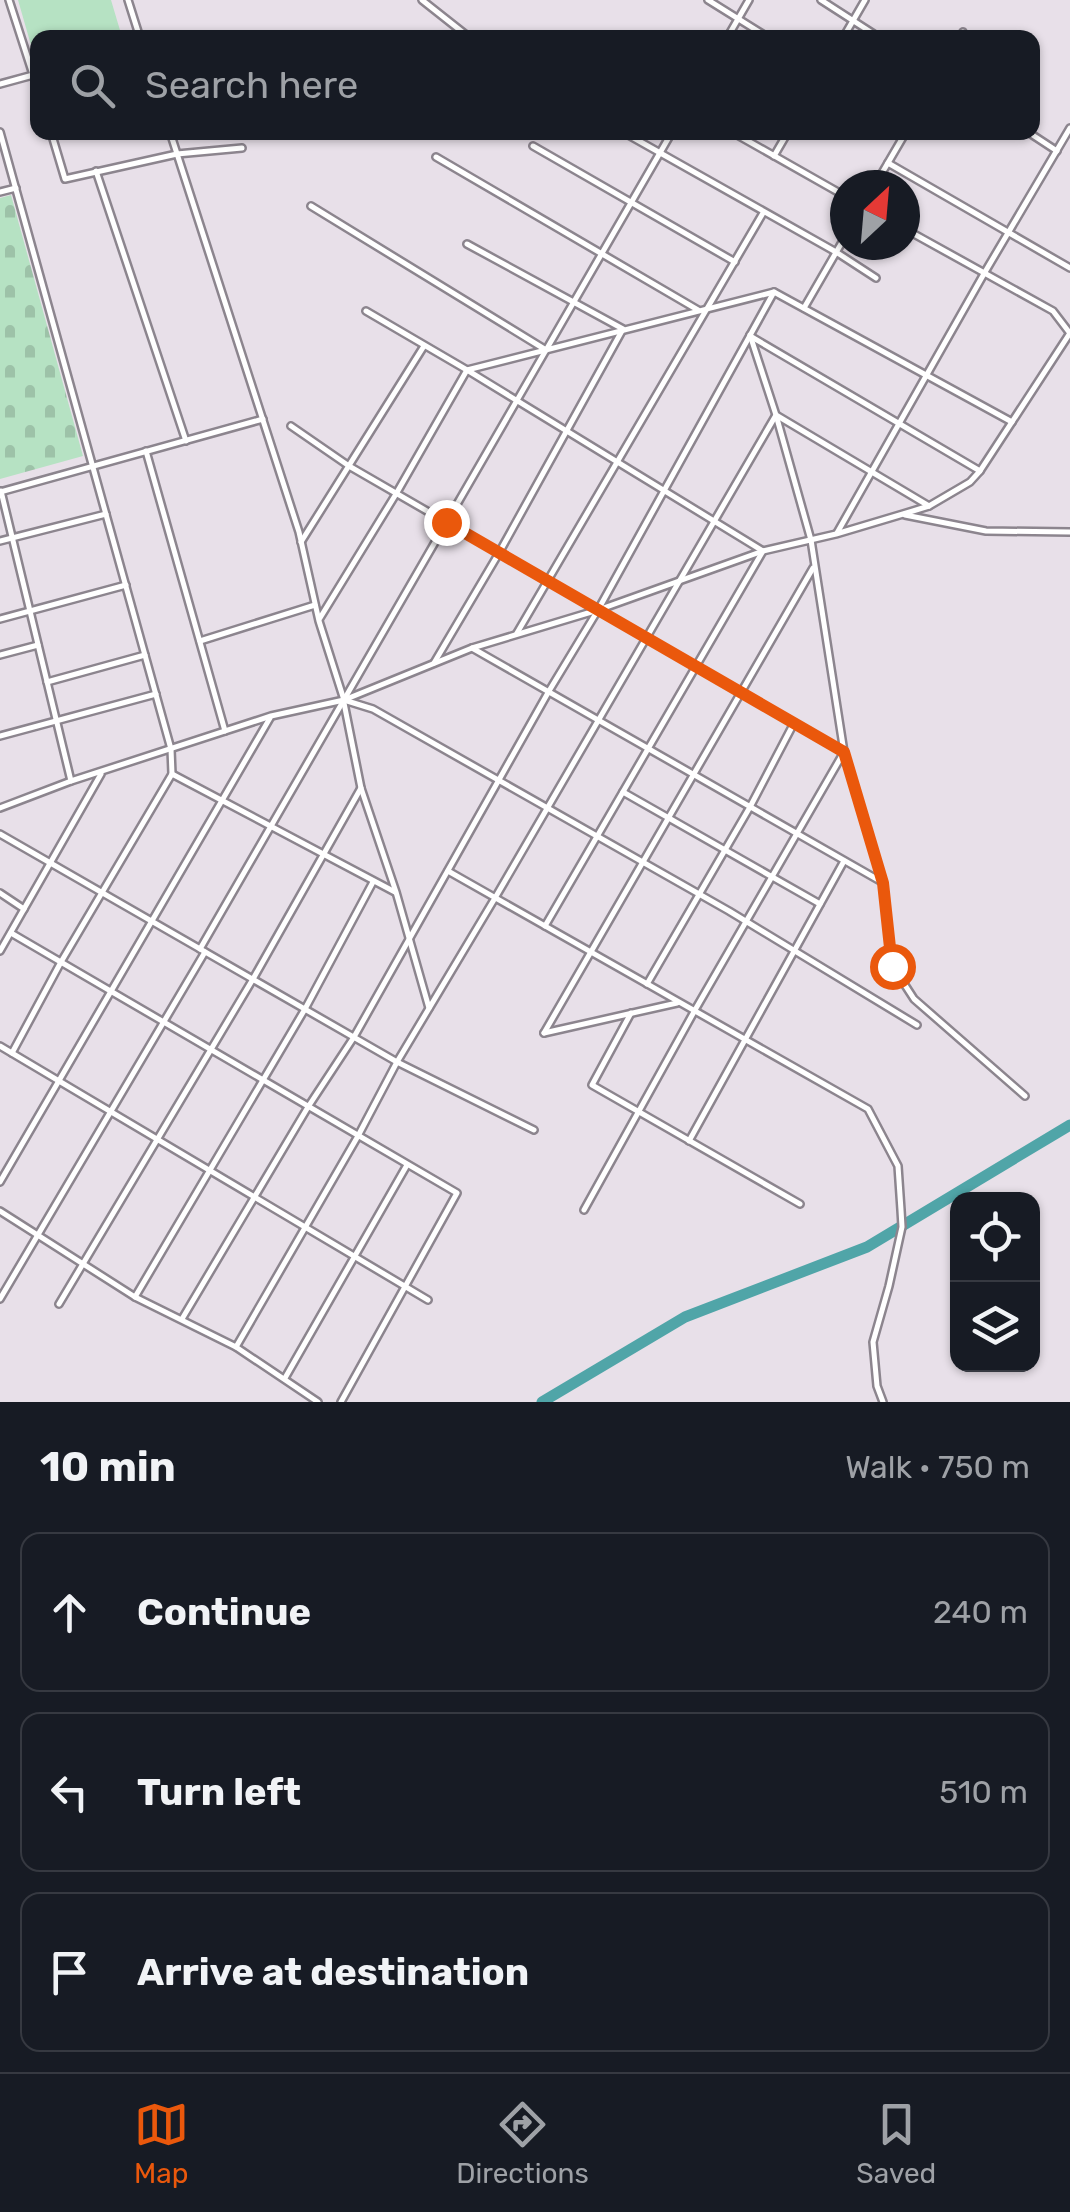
<!DOCTYPE html>
<meta charset="utf-8">
<style>
body{margin:0;font-family:Rubik,sans-serif;background:#20242c;color:#f1f3f6}
.controls{position:absolute;right:30px;bottom:30px;display:grid;overflow:hidden;border-radius:20px;box-shadow:0 2px 8px #0004}
.controls button{width:90px;height:90px;display:grid;place-items:center;padding:0;border:0;border-bottom:2px solid #363941;background:#171b24;color:#f1f3f6;font:50px sans-serif}
.compass{position:absolute;left:830px;top:170px;width:90px;height:90px;border-radius:50%;background:#171b24;box-shadow:0 2px 8px #0004;rotate:26deg}
.stop{position:absolute;width:30px;height:30px;margin:-22px;border:8px solid #ea580c;border-radius:50%;background:#fff}
.stop.end{background:#ea580c;border-color:#fff;box-shadow:0 2px 10px #0008}
.list{margin:0;padding:0;list-style:none}
h2{display:flex;justify-content:space-between;align-items:center;height:130px;margin:0;padding:0 40px;font-size:42px}
h2 small{font-size:32px;font-weight:400;color:#9ea1a6}
.list li{display:grid;grid-template-columns:65px 1fr auto;gap:30px;align-items:center;box-sizing:border-box;height:160px;margin:0 20px 20px;padding:0 20px;border:2px solid #363941;border-radius:20px}
.list b{display:block;font-size:38px;white-space:nowrap}
.list em{font-size:32px;font-style:normal;color:#9ea1a6}
.icon{flex:none;width:55px;height:55px;fill:none;stroke:currentColor;stroke-width:2;stroke-linecap:round;stroke-linejoin:round}
.map{position:relative;flex:none;width:1070px;height:1402px;overflow:hidden}
.search{position:absolute;background:#171b24;box-shadow:0 2px 8px #0004;left:30px;right:30px;top:30px;height:110px;display:flex;align-items:center;gap:25px;box-sizing:border-box;padding:0 35px;border-radius:20px;color:#9ea1a6;font-size:38px}
.sheet{height:670px;background:#171b24}
nav{display:flex;justify-content:space-around;align-items:center;box-sizing:border-box;height:140px;border-top:2px solid #363941;background:#171b24;font-size:28px;color:#9ea1a6}
nav a{display:grid;justify-items:center;gap:5px}
nav .on{color:#ea580c}
.map>svg:first-child{display:block}
.cemetery{fill:url(#cemetery-stones)}
.green{fill:#b6e2c3}
.lines{fill:none;stroke-linecap:round;stroke-linejoin:round}
.river{stroke:#50a5a8;stroke-width:11}
.minor-casing{stroke:#8c858e;stroke-width:10}
.minor{stroke:#fff;stroke-width:5}
.route{stroke:#ea580c;stroke-width:12}
</style>
<div class="map">
<svg width="1070" height="1402" viewBox="0 0 1070 1402">
<defs>
<pattern id="cemetery-stones" width="16" height="16" patternUnits="userSpaceOnUse" patternTransform="scale(2.5)"><rect width="16" height="16" fill="#b6e2c3"/><path d="M2 7V4a2 2 0 0 1 4 0v3zM10 15v-3a2 2 0 0 1 4 0v3z" fill="#9dc2a8"/></pattern>
</defs>
<rect width="100%" height="100%" fill="#e8e0e9"/>
<polygon class="cemetery" points="11,195 83,456 0,479 0,198"/>
<polygon class="green" points="18,0 111,0 122,37 38,38 37,66"/>
<g class="lines">
<polyline class="river" points="542,1402 685,1317 867,1247 1070,1125"/>
<defs>
<g id="minor">
<polyline points="9,0 38,90"/>
<polyline points="128,0 140,38"/>
<polyline points="422,0 470,38"/>
<polyline points="708,0 769,38"/>
<polyline points="821,0 880,38"/>
<polyline points="727,38 749,0"/>
<polyline points="843,38 865,0"/>
<polyline points="960,38 963,32"/>
<polyline points="0,84 33,75"/>
<polyline points="0,132 171,749 172,774 61,962 12,1053"/>
<polyline points="51,132 65,179 177,154 242,148"/>
<polyline points="170,132 299,532 319,621 344,700 373,709 729,911 917,1025"/>
<polyline points="623,132 836,252 876,278"/>
<polyline points="732,132 845,196"/>
<polyline points="1028,132 1057,151"/>
<polyline points="533,146 735,262"/>
<polyline points="774,156 788,132"/>
<polyline points="436,157 698,310"/>
<polyline points="888,163 1070,268"/>
<polyline points="96,171 186,441"/>
<polyline points="875,185 906,132"/>
<polyline points="0,192 16,188"/>
<polyline points="311,206 546,350"/>
<polyline points="905,229 1053,311 1069,332"/>
<polyline points="804,308 845,237"/>
<polyline points="366,311 467,370 763,551 545,926"/>
<polyline points="750,335 776,415 811,540 844,752 883,883 892,965 914,999 1025,1096"/>
<polyline points="750,336 980,471"/>
<polyline points="291,426 349,466 844,752 695,1010 584,1210"/>
<polyline points="146,451 225,731"/>
<polyline points="1,491 71,781"/>
<polyline points="0,492 263,419"/>
<polyline points="905,515 986,531 1070,532"/>
<polyline points="837,533 985,272 1070,128"/>
<polyline points="0,541 106,514"/>
<polyline points="301,542 424,346"/>
<polyline points="320,618 396,494 467,370 774,292 1012,422"/>
<polyline points="0,619 126,585"/>
<polyline points="517,633 763,213"/>
<polyline points="200,641 315,605"/>
<polyline points="472,648 882,882"/>
<polyline points="0,655 38,645"/>
<polyline points="434,663 499,553 623,329 467,244"/>
<polyline points="47,682 145,655"/>
<polyline points="344,703 361,788 396,892 429,1008"/>
<polyline points="0,736 156,694"/>
<polyline points="172,774 395,892"/>
<polyline points="623,792 820,904"/>
<polyline points="0,808 71,781 271,716 344,700 472,648 598,610 763,551 836,534 903,514 929,506 970,482 980,471 1070,333"/>
<polyline points="0,834 397,1062 534,1130"/>
<polyline points="448,871 868,1109 898,1166 901,1210 902,1227 889,1286 873,1342 877,1386 883,1402"/>
<polyline points="0,893 24,909"/>
<polyline points="11,933 457,1193 341,1402"/>
<polyline points="200,949 672,132"/>
<polyline points="0,951 101,774"/>
<polyline points="647,984 750,807 794,723"/>
<polyline points="631,1013 592,1085 800,1204"/>
<polyline points="544,1033 813,568"/>
<polyline points="544,1033 677,1003"/>
<polyline points="0,1046 428,1300"/>
<polyline points="689,1141 844,861"/>
<polyline points="0,1182 270,718"/>
<polyline points="0,1211 135,1297 236,1347 318,1402"/>
<polyline points="135,1297 305,1009 373,882"/>
<polyline points="0,1299 205,952"/>
<polyline points="59,1304 253,979 361,788"/>
<polyline points="182,1319 308,1107 354,1037 549,691 598,610 774,292"/>
<polyline points="236,1347 358,1136 397,1062 495,898 776,415 929,506"/>
<polyline points="285,1378 407,1165"/>
</g>
</defs>
<use href="#minor" class="minor-casing"/>
<use href="#minor" class="minor"/>
</g>
<g class="lines">
<polyline class="route" points="446,522 844,752 883,883 892,966"/>
</g>
</svg>
<div class="controls">
<button><svg class="icon" aria-label="locate" viewBox="0 0 24 24"><circle cx="12" cy="12" r="6"/><path d="M12 2v4M12 18v4M2 12h4M18 12h4"/></svg></button>
<button><svg class="icon" aria-label="layers" viewBox="0 0 24 24"><path d="M12 4l9 5-9 5-9-5zM3 14l9 5 9-5"/></svg></button>
</div>
<svg class="compass" viewBox="-18 -18 36 36"><path d="M0-13l5 13h-10z" fill="#e53935"/><path d="M0 13l5-13h-10z" fill="#9ea1a6"/></svg>
<div class="stop" style="left:892px;top:966px"></div>
<div class="stop end" style="left:446px;top:522px"></div>
<div class="search"><svg class="icon" aria-label="search" viewBox="0 0 24 24"><circle cx="10" cy="10" r="6"/><path d="M15 15l6 6"/></svg>Search here</div>
</div>
<section class="sheet">
<h2>10 min<small>Walk · 750 m</small></h2>
<ul class="list">
<li><svg class="icon" aria-label="ahead" viewBox="0 0 24 24"><path d="M12 20V5M6 11l6-6 6 6"/></svg><div><b>Continue</b></div><em>240 m</em></li>
<li><svg class="icon" aria-label="left" viewBox="0 0 24 24"><path d="M17 20v-9H6M10 6l-5 5 5 5"/></svg><div><b>Turn left</b></div><em>510 m</em></li>
<li><svg class="icon" aria-label="arrive" viewBox="0 0 24 24"><path d="M6 21V4h12l-3 4 3 4H6"/></svg><div><b>Arrive at destination</b></div></li>
</ul>
</section>
<nav>
<a class="on"><svg class="icon" aria-label="map" viewBox="0 0 24 24"><path d="M3 6l6-2 6 2 6-2v14l-6 2-6-2-6 2zM9 4v14M15 6v14"/></svg>Map</a>
<a><svg class="icon" aria-label="directions" viewBox="0 0 24 24"><path d="M12 3l9 9-9 9-9-9zM9 14v-3h6M13 9l2 2-2 2"/></svg>Directions</a>
<a><svg class="icon" aria-label="saved" viewBox="0 0 24 24"><path d="M7 4h10v16l-5-4-5 4z"/></svg>Saved</a>
</nav>
